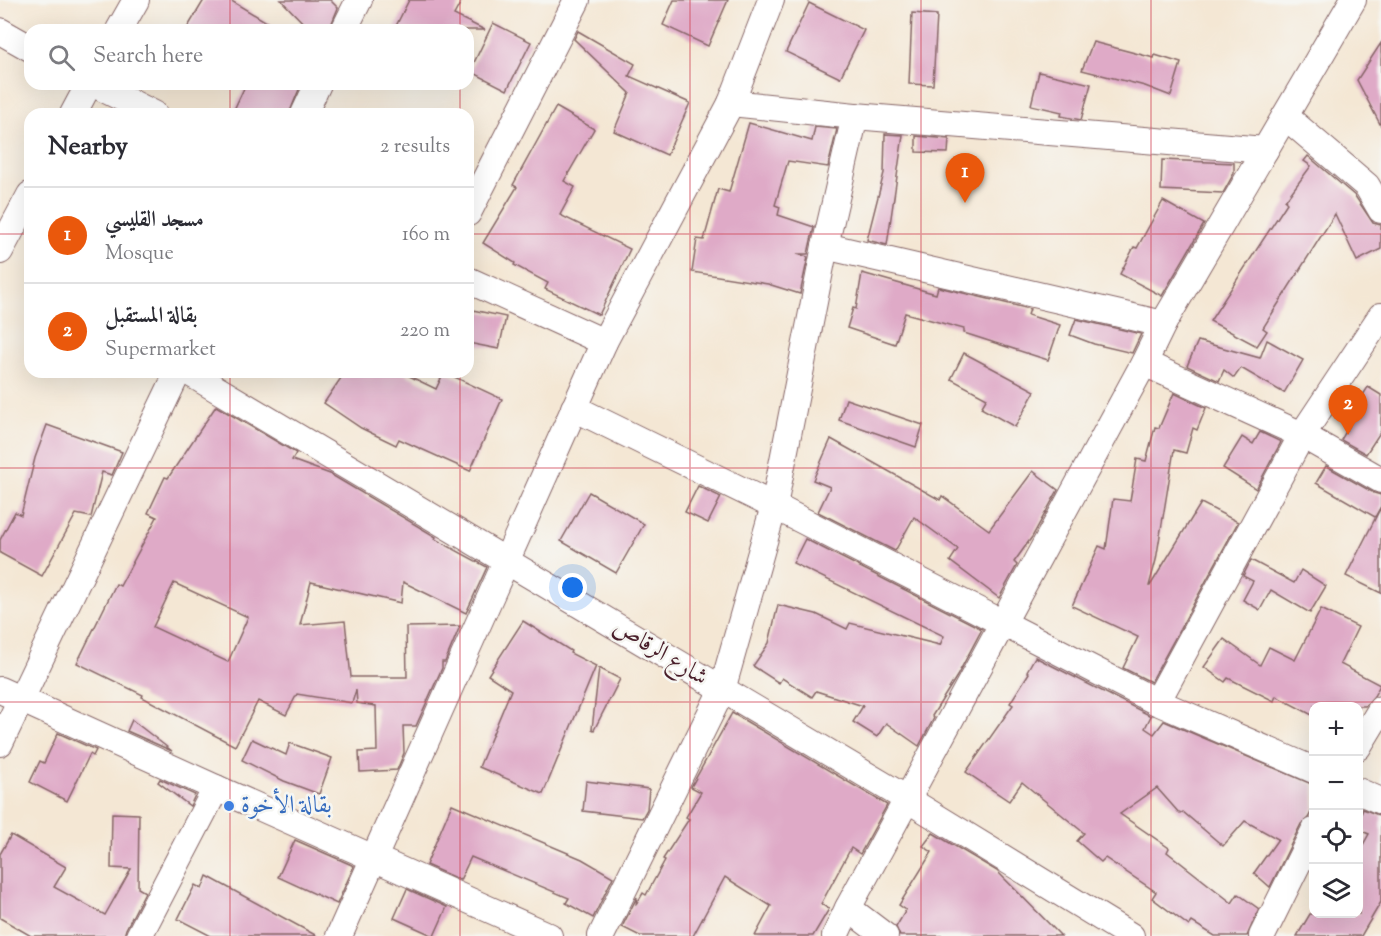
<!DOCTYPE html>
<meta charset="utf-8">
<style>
body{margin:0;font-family:"Sorts Mill Goudy",Amiri,serif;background:#f2f2f3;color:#2b2b33}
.controls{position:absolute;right:18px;bottom:18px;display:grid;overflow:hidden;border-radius:12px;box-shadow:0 6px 24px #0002}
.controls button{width:54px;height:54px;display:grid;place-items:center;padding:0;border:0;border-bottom:2px solid #e1e1e2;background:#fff;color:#2b2b33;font:30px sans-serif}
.you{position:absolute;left:573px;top:588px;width:21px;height:21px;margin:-15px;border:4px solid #fff;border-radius:50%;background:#1a73e8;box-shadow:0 0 0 9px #1a73e833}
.badge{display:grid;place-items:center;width:39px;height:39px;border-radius:50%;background:#ea580c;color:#fff;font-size:20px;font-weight:700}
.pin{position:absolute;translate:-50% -50px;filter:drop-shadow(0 2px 3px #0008)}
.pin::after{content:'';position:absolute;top:32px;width:21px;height:18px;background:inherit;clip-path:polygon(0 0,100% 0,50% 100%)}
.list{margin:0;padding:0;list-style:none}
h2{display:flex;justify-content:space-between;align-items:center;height:78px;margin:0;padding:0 24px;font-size:26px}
h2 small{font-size:20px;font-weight:400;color:#7c7c81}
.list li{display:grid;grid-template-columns:39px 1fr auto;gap:18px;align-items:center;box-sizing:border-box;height:96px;padding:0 24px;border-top:2px solid #e1e1e2}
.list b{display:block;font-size:22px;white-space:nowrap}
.list p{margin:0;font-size:20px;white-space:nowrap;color:#7c7c81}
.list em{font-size:20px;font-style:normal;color:#7c7c81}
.icon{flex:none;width:33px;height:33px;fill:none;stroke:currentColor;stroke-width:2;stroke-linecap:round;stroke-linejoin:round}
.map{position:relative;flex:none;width:1381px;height:936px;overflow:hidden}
.search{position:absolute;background:#fff;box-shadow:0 6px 24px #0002;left:24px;top:24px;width:450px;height:66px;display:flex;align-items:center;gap:15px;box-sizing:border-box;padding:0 21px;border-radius:18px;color:#7c7c81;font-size:22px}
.panel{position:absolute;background:#fff;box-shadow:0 6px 24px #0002;left:24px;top:108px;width:450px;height:270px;border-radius:18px}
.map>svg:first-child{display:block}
.building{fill:#dfaac7;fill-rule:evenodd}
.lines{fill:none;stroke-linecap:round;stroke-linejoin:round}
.minor-casing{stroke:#866566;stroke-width:28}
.minor{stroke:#fff;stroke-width:26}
.grid{fill:none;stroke:#d1495b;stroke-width:1.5;stroke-opacity:0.55}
.shop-dot{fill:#3f7fe0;stroke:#f6f6f2;stroke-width:2}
.labels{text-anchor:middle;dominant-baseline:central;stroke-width:5;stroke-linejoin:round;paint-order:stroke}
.street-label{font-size:24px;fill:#4a1f2b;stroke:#f6f6f2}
.shop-label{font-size:24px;fill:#366cbe;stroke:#f6f6f2;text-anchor:start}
</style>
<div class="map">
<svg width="1381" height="936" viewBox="0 0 1381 936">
<rect width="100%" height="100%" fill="#f6f6f2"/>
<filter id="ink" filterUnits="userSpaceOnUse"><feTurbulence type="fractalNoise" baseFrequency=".0167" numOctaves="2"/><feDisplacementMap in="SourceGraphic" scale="12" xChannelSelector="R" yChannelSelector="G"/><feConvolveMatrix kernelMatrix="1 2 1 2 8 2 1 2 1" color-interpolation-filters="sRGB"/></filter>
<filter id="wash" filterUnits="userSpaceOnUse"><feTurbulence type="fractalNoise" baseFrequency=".008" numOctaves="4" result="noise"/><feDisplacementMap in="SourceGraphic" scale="24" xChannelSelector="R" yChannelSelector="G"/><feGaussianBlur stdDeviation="1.35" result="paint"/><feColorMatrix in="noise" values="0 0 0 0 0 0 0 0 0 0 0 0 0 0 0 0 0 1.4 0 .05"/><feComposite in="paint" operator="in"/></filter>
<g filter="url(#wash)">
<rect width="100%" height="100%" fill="#f4e7d4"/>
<g id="blocks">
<g class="building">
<polygon points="204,0 230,0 280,30 186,30"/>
<polygon points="281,0 330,0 338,8 329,30 310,30"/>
<polygon points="409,0 462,0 454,15 485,30 394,30"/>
<polygon points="674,0 728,0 708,46 663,25"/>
<polygon points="809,3 864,30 840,78 786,52"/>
<polygon points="912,13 937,15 933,85 909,84"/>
<polygon points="493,23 531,42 507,90 470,71"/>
<polygon points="578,31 635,64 629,76 690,103 667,155 614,131 630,93 574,39"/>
<polygon points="1093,42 1154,58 1155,55 1181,63 1171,96 1145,86 1082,70"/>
<polygon points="1381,43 1381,126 1357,80"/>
<polygon points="1039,72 1091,84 1081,120 1061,116 1062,112 1031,105"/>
<polygon points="246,84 293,84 300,87 289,114 232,114"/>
<polygon points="556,107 594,129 564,181 575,187 560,215 630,249 599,315 545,289 548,283 514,265 515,263 483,243 517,187 513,185"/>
<polygon points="749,123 812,141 815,127 837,129 828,167 788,161 775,205 780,207 778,215 814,227 808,254 797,254 808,257 800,294 768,284 692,272 697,239 704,240 718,189 729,192"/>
<polygon points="885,134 903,135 887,245 867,240 884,173"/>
<polygon points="916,136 949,139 948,153 916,152"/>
<polygon points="1308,156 1355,196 1373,223 1381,225 1381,249 1357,261 1335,214 1263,328 1267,331 1257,346 1210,321 1287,203 1285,201 1311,166 1304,161"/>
<polygon points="1162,160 1234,163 1234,173 1223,193 1161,190"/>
<polygon points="1163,201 1204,224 1162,296 1120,274 1134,247 1137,248"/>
<polygon points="862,273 936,294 938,287 1030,309 1028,315 1060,325 1048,360 964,333 964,329 905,313 895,344 847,328 853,308 856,309"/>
<polygon points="468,309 506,317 499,349 468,343"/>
<polygon points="1076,319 1141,334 1132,353 1094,344 1070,335"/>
<polygon points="1267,340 1303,360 1284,393 1241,368 1234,378 1224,370 1219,381 1187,366 1198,341 1260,358"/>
<polygon points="964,353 1035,391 1015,427 981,408 987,398 951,379"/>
<polygon points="345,372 401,372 436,389 444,372 502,399 470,471 399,439 396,445 361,428 324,403"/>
<polygon points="1368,387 1381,395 1381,431 1366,454 1341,440 1349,426 1345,424"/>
<polygon points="1174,393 1206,408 1197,430 1193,428 1186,453 1174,450 1156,560 1149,586 1150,586 1201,503 1238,522 1151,682 1123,668 1138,637 1072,606 1099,546 1106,549 1113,499 1130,501 1137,459 1146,461 1155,427 1159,428"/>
<polygon points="846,399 923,425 916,447 839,420"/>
<path d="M216,406l80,47 -4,7 38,14 106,63 -1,2 52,28 -21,46 -63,-31 -2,21 -90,-21 -11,43 45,-4 6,56h56l-1,-50 54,-1 -15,36h-3v6l-26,58h-13l1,27 -7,17 -37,2 -1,-20 18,-1 -1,-45 -19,-3 -1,-13 -4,13 -55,-9 -11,21 -28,-14 -23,45 -93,-49 1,-2 -66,-32 39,-79 4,2 37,-69 -9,-4 17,-36 3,1zM174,583l74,34 -20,45 -75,-35z"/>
<polygon points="47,425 122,452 112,475 102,472 91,517 76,514 42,576 0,553 0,540 15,512 21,515 35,458"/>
<polygon points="1260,432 1281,442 1256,489 1223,468 1242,437 1253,444"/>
<polygon points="831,439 940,500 942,496 989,530 1033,471 1058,490 1032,537 1014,562 1017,565 999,598 950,561 958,549 914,517 895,551 818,512 830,487 813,480"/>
<polygon points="1326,466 1374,493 1381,495 1381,506 1375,517 1316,483"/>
<polygon points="698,486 721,497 708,523 685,512"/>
<polygon points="589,492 644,524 616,573 561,541"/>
<polygon points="1381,507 1381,593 1346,576"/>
<polygon points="805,539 982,629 957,676 932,716 934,718 919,746 886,723 877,737 853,722 863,706 816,691 812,697 782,678 779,683 753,666 769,643 778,605 816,614 847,629 850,623 940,645 944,636 793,563"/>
<polygon points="1251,560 1294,583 1301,570 1326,586 1310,613 1271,590 1260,610 1243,600 1253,581 1243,576"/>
<polygon points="1321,609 1358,627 1340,664 1380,685 1374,696 1365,706 1314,706 1314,716 1276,696 1274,701 1228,678 1225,682 1204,667 1224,639 1260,665 1269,647 1295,660"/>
<polygon points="523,621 571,651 570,653 596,666 543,794 479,767 511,690 488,675"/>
<polygon points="1035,657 1151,716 1145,728 1154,734 1164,721 1314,785 1314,807 1308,818 1301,824 1270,887 1254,873 1278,839 1245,821 1223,846 1183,812 1180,814 1157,788 1120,814 1169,848 1167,852 1232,903 1238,894 1259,909 1247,936 1215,936 1192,922 1189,926 1152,898 1156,892 1105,858 1101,862 1077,841 1084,833 1022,782 1009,801 966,772 1013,705 1010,703 1029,673 1027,671"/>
<polygon points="599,668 620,679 594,730 592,729"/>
<polygon points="732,713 887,805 860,854 851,848 821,904 829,909 813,936 755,936 771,906 725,877 693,936 640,936 622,927 637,897 636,905 643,893 646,895 665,860 663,859 689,819 686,817 701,792 691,787"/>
<polygon points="132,720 172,751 127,731"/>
<polygon points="58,733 96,750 93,756 90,754 67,801 30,782 40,761 44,763"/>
<polygon points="252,739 286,755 290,743 332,758 319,794 284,781 242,760"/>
<polygon points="160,779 195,795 190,806 158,782"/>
<polygon points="586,781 649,789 647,809 642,818 583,811"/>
<polygon points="452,804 582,859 613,877 593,918 566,903 569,898 471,857 460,880 426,865"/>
<polygon points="1363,809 1381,816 1381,902 1361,936 1297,936 1310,914 1359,914 1359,852 1369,834 1359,830 1362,824 1359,822 1359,819"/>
<polygon points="112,813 139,814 138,888 145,892 126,929 124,936 31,936 0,918 0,854 11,835 66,867 54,887 105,915 131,869 111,868"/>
<polygon points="933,833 997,871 1061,936 900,936 896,927 906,910 899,905 932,852 923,846"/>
<polygon points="295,840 354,866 337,904 278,877"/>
<polygon points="207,876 317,936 211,936 178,919 195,885 202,889"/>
<polygon points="407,889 447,907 434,936 394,918"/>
</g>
</g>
</g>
<g filter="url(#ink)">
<use href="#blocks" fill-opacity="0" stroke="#866566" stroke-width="1.5"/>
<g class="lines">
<defs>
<g id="minor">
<polyline points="119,30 136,0"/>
<polyline points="344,30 359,0"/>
<polyline points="0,31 30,48"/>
<polyline points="94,84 154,114"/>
<polyline points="731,103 855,116 1265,150"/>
<polyline points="73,114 89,84"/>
<polyline points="304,114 318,84"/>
<polyline points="1285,116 1367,186 1381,210"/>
<polyline points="468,213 577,0"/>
<polyline points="825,246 1163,324"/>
<polyline points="0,251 30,195"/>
<polyline points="468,280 604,342"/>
<polyline points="1144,363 1302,435 1381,480"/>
<polyline points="188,372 907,799 1131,936"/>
<polyline points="574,408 774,506 1157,702 1314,770"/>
<polyline points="0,690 216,788 549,936"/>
<polyline points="1157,702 1302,435 1381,316"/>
<polyline points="0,743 178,372"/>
<polyline points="1358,747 1381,709"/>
<polyline points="1358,791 1381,801"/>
<polyline points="848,908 885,936"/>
<polyline points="139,936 216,788"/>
<polyline points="339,936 604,342 731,103 771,0"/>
<polyline points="601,936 722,690 774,506 825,246 855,116"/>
<polyline points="835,936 848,908 1144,363 1163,324 1353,0"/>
<polyline points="1262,936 1314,831"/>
</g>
</defs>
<use href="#minor" class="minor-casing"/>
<use href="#minor" class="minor"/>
</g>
</g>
<path class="grid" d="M230,0v30M460,0v30M690,0v936M921,0v936M1151,0v936M230,84v30M460,84v30M0,234h30M468,234h913M230,372v564M460,372v564M0,468h1381M0,702h1381"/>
<circle class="shop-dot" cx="229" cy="806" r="6"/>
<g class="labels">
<g class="street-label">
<text transform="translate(660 653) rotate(31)">شارع الرقاص</text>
</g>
<g class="shop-label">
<text x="241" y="806">بقالة الأخوة</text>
</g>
</g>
</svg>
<div class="controls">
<button>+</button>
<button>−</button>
<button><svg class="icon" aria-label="locate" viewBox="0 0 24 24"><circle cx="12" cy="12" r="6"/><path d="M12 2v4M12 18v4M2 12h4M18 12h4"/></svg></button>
<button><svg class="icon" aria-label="layers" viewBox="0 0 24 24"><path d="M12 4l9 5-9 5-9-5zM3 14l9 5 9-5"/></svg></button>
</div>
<div class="you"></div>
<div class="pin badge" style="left:965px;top:203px">1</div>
<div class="pin badge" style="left:1348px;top:435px">2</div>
<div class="search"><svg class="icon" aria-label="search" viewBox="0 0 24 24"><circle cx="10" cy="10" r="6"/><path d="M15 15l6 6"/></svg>Search here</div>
<section class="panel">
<h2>Nearby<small>2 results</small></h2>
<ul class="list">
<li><span class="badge">1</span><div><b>مسجد القليسي</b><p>Mosque</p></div><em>160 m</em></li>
<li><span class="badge">2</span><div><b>بقالة المستقبل</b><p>Supermarket</p></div><em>220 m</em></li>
</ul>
</section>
</div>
